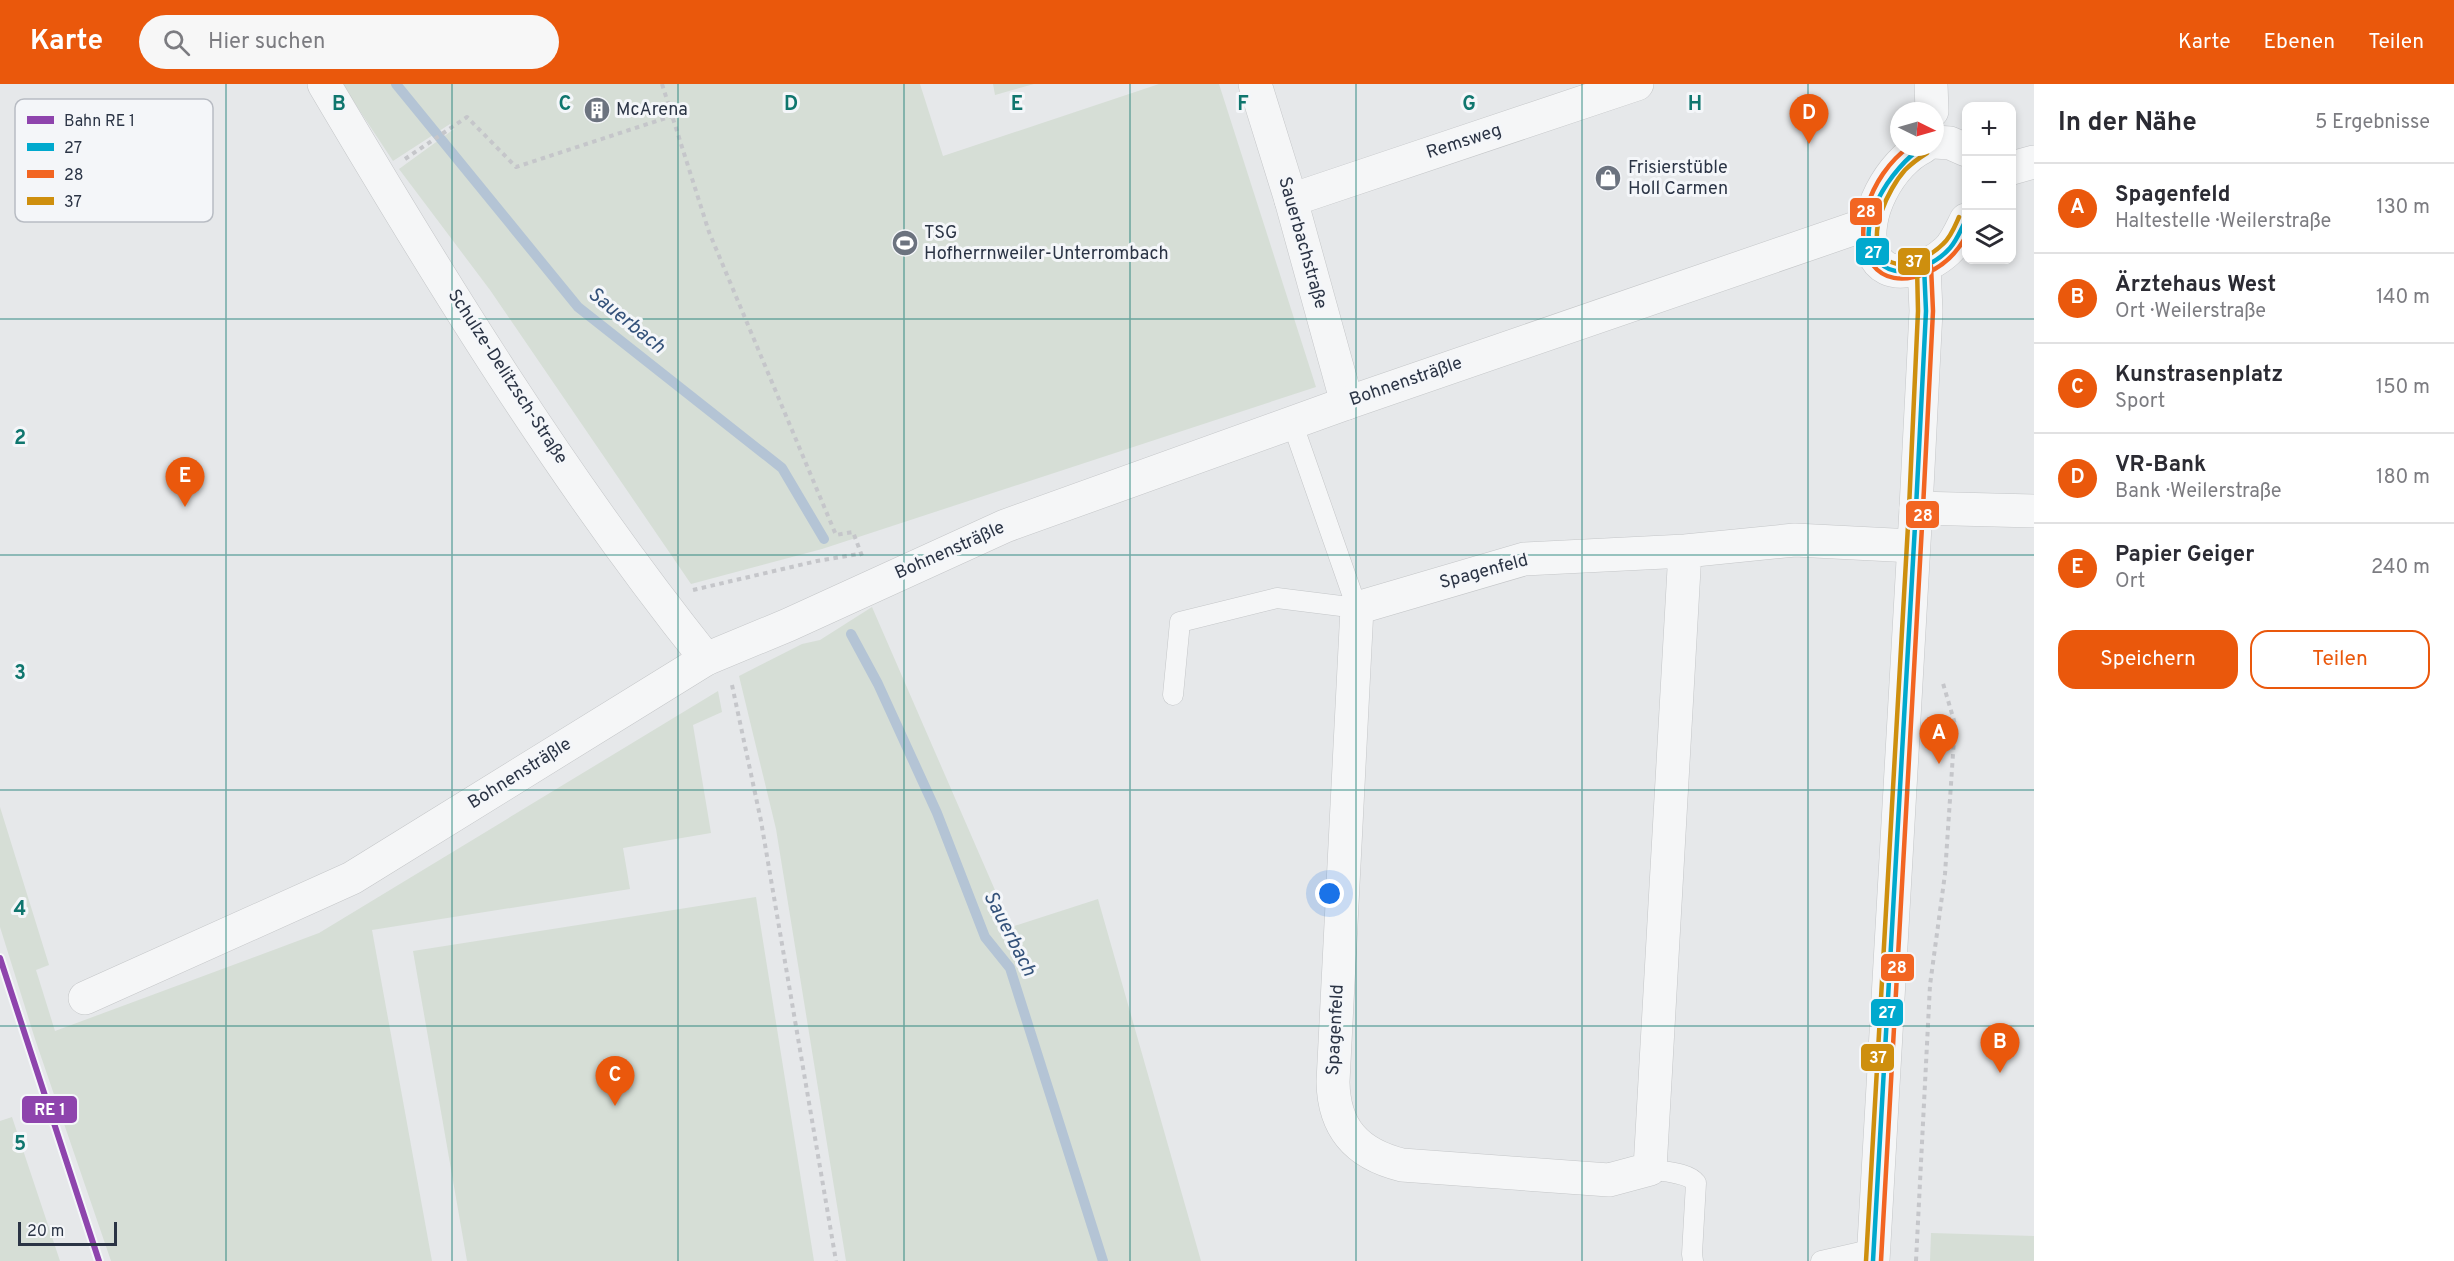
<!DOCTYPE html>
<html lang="de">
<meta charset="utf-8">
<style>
body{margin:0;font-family:Overpass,sans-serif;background:#f7f7f7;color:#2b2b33}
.controls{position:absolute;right:18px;top:18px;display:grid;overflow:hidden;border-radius:12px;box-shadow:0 3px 9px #0003}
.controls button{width:54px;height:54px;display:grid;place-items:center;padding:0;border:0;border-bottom:2px solid #e1e1e2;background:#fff;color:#2b2b33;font:30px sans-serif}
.compass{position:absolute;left:1890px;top:18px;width:54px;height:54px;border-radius:50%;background:#fff;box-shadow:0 3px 9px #0003;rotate:95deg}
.scale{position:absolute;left:18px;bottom:15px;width:99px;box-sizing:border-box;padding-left:6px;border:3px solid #2b3445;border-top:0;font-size:16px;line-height:21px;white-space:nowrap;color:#2b3445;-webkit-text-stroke:4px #f4f6f9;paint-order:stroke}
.you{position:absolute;left:1330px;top:810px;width:21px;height:21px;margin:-15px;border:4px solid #fff;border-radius:50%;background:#1a73e8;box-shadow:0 0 0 9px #1a73e833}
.badge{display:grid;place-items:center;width:39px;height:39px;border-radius:50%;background:#ea580c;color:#fff;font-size:20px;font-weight:700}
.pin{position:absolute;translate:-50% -50px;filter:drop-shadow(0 2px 3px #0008)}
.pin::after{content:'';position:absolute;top:32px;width:21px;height:18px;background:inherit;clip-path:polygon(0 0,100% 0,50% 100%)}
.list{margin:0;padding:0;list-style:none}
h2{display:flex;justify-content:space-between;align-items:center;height:78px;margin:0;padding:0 24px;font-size:26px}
h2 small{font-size:20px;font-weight:400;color:#7c7c81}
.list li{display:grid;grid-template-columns:39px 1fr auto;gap:18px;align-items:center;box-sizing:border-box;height:90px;padding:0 24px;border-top:2px solid #e1e1e2}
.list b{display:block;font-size:22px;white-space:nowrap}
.list p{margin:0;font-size:20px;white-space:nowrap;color:#7c7c81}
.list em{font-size:20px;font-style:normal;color:#7c7c81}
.actions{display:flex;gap:12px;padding:18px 24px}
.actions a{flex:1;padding:14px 0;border:2px solid #ea580c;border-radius:18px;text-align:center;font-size:21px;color:#ea580c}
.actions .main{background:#ea580c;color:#fff}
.icon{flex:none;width:33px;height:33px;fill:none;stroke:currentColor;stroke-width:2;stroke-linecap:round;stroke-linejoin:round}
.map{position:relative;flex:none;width:2034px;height:1177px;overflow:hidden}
header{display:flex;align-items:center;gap:36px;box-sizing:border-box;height:84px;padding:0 30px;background:#ea580c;color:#fff}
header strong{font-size:28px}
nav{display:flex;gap:33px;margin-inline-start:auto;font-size:21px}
.search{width:420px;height:54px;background:#f7f7f7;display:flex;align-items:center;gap:15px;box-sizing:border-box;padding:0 21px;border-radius:33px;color:#7c7c81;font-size:22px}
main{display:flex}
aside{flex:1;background:#fff}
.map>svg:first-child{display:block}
.green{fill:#d6ded6}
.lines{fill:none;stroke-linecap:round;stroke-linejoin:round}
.stream{stroke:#b4c4d5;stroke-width:10}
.service-casing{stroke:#c4c6c8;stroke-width:21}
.minor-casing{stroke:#c4c6c8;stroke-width:34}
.tertiary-casing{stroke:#c4c6c8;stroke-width:34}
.path{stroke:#c5c6ca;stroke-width:4;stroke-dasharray:4.5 4.5;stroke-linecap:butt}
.service{stroke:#f5f6f7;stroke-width:20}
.minor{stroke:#f5f6f7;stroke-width:33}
.tertiary{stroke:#f5f6f7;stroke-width:33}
.bus-1-casing{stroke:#f4f6f9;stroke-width:9}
.bus-2-casing{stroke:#f4f6f9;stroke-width:9}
.bus-3-casing{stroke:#f4f6f9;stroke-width:9}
.bus-1{stroke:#00a9ce;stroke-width:4.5}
.bus-2{stroke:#f26522;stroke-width:4.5}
.bus-3{stroke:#ce8f0e;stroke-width:4.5}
.rail-1-casing{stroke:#f4f6f9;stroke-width:10}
.rail-1{stroke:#8e44ad;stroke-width:6}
.grid{fill:none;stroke:#0f766e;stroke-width:1.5;stroke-opacity:0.55}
.labels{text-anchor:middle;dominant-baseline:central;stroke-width:6;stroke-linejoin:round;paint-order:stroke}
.poi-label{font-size:18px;fill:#2b3445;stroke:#f4f6f9;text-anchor:start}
.street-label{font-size:18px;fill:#2b3445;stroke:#f4f6f9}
.water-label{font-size:20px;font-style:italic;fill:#34527a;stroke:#f4f6f9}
.key{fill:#f4f6f9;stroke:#b8bcc3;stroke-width:1.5}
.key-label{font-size:16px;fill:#2b3445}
.grid-label{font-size:20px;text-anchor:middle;font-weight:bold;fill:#0f766e;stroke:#f4f6f9;stroke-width:6;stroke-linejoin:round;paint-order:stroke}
.line-badge{stroke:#f4f6f9;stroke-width:2}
.badge-label{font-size:16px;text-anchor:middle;font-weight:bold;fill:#fff}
</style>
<header>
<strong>Karte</strong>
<div class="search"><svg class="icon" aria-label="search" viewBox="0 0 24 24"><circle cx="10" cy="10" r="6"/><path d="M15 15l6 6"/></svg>Hier suchen</div>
<nav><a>Karte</a><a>Ebenen</a><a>Teilen</a></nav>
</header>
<main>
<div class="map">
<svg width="2034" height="1177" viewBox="0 0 2034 1177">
<rect width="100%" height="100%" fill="#e6e8ea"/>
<g class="green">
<polygon points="342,0 920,0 943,72 1159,0 1219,0 1316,303 822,465 691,500 490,206 399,85 454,45 450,40 393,77"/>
<polygon points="993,0 1034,0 995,11"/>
<polygon points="872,523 1011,843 1098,815 1201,1177 846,1177 776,745 739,592 802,560 820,556"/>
<polygon points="718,607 722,628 693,641 711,749 623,764 630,805 372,846 432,1177 111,1177 35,955 0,843 0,723 49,881 36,886 55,947 319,849"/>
<polygon points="756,813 814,1177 467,1177 413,867"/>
<polygon points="12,1033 60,1177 0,1177 0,1037"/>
<polygon points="1931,1149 2034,1152 2034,1177 1930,1177"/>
</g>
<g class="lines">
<g class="stream">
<polyline points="396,0 578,223 782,384 824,455"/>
<polyline points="851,550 878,600 937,729 985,853 1010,884 1103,1177"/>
</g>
<defs>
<g id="service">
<polyline points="1173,611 1180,538 1277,514 1357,524 1292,338"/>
<path d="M1650,1085c13,3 38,3 46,14l-4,71 1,7"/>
<polyline points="1821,1177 1874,1165"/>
</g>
<g id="minor">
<path d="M324,0c117,198 238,395 382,575"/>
<polyline points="1255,0 1291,116 1347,319"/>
<polyline points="1931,0 1932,27"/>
<polyline points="1291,116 1637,0"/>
<polyline points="1916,424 2034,427"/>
<path d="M1685,467l-35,618 -41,11 -207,-15c-45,-11 -68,-36 -69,-83l24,-474 167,-49 161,-8 110,-11 118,6"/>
<polyline points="85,914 352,794 706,575 788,541 1005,442 1347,319 1870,139"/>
</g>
<g id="tertiary">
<polyline points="1935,58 1950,59 1966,66"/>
<path d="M1923,63c-32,15 -63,70 -50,105 12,33 55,17 74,-1 8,-7 14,-21 19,-31"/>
<polyline points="2012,84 2034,78"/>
<polyline points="1873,1177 1916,424 1926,227 1924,182"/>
</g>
</defs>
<use href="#service" class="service-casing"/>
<use href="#minor" class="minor-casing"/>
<use href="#tertiary" class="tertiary-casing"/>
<g class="path">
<polyline points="662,0 709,148 836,451 853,448 862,472"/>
<polyline points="405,75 467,33 516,83 672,32"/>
<polyline points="693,506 817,477 859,470"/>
<polyline points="732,601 761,737 836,1177"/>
<polyline points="1916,1177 1930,901 1945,790 1955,640 1942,596"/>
</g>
<use href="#service" class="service"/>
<use href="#minor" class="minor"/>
<use href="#tertiary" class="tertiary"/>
<defs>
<g id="bus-1">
<path d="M1923,63c-30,18 -76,84 -43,116 19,19 55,2 70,-15 7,-8 11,-19 16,-28"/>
<polyline points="1873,1177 1916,424 1926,227 1924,182"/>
</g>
<g id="bus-2">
<path d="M1909,63c-20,14 -35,37 -42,60 -13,45 8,87 60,66 18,-8 30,-20 39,-37"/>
<polyline points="1881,1177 1923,424 1933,227 1931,182"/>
</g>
<g id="bus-3">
<path d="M1927,69c-8,5 -15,10 -22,17 -16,18 -41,66 -20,88 15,15 46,-2 58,-14 8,-7 12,-18 16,-27"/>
<polyline points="1866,1177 1909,424 1918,227 1917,182"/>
</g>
</defs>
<use href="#bus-1" class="bus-1-casing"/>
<use href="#bus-2" class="bus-2-casing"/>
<use href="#bus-3" class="bus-3-casing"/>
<use href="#bus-1" class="bus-1"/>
<use href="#bus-2" class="bus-2"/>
<use href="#bus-3" class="bus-3"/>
<defs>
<polyline id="rail-1" points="0,874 99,1177"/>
</defs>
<use href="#rail-1" class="rail-1-casing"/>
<use href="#rail-1" class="rail-1"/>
</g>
<path class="grid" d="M226,0v1177M452,0v1177M678,0v1177M904,0v1177M1130,0v1177M1356,0v1177M1582,0v1177M1808,0v1177M0,235h2034M0,471h2034M0,706h2034M0,942h2034"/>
<defs>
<symbol id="building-disc" viewBox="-11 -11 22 22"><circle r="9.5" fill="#6c737f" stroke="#f4f6f9"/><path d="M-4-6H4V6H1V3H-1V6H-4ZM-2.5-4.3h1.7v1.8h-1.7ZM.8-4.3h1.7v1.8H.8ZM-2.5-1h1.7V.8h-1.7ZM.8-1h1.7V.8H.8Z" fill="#fff"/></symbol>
<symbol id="shop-disc" viewBox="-11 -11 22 22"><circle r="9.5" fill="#6c737f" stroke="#f4f6f9"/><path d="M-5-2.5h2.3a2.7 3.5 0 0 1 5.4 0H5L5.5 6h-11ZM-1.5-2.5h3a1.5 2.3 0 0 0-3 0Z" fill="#fff"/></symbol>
<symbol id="stadium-disc" viewBox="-11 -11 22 22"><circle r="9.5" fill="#6c737f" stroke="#f4f6f9"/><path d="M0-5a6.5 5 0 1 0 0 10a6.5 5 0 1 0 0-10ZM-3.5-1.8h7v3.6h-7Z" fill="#fff"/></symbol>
</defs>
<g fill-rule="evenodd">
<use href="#building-disc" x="582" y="11" width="30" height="30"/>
<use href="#shop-disc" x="1593" y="79" width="30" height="30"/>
<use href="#stadium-disc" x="890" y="144" width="30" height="30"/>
</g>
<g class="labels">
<g class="poi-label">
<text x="616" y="26">McArena</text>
<text x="1628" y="84">Frisierstüble<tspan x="1628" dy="21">Holl Carmen</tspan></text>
<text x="924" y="149">TSG<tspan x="924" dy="21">Hofherrnweiler-Unterrombach</tspan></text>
</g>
<g class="street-label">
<text transform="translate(1464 58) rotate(-18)">Remsweg</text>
<text transform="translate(1302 159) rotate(74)">Sauerbachstraße</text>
<text transform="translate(507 293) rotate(57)">Schulze-Delitzsch-Straße</text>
<text transform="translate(1406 298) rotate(-19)">Bohnensträßle</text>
<text transform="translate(950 467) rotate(-24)">Bohnensträßle</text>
<text transform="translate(1484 488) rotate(-15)">Spagenfeld</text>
<text transform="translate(520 690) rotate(-32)">Bohnensträßle</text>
<text transform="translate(1336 946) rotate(-87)">Spagenfeld</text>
</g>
<g class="water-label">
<text transform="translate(626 237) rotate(39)">Sauerbach</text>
<text transform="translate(1009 850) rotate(63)">Sauerbach</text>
</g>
</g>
<rect x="15" y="15" width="198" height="123" rx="9" class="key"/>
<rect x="27" y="32" width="27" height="8" fill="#8e44ad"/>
<rect x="27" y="59" width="27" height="8" fill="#00a9ce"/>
<rect x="27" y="86" width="27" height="8" fill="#f26522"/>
<rect x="27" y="113" width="27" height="8" fill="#ce8f0e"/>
<g class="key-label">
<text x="64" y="42">Bahn RE 1</text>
<text x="64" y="69">27</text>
<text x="64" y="96">28</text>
<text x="64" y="123">37</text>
</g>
<g class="grid-label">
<text x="339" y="26">B</text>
<text x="565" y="26">C</text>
<text x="791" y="26">D</text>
<text x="1017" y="26">E</text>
<text x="1243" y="26">F</text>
<text x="1469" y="26">G</text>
<text x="1695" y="26">H</text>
<text x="20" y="360">2</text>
<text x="20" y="595">3</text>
<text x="20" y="831">4</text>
<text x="20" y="1066">5</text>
</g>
<g class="line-badge">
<rect x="1849" y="113" width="34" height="29" rx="6" fill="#f26522"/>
<rect x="1855" y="153" width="35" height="29" rx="6" fill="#00a9ce"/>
<rect x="1897" y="163" width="34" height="29" rx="6" fill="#ce8f0e"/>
<rect x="1905" y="416" width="35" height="29" rx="6" fill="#f26522"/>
<rect x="1880" y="869" width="35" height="29" rx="6" fill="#f26522"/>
<rect x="1870" y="914" width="34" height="29" rx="6" fill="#00a9ce"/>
<rect x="1860" y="959" width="35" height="29" rx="6" fill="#ce8f0e"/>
<rect x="21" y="1011" width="57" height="29" rx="6" fill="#8e44ad"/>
</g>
<g class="badge-label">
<text x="1866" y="133">28</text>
<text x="1873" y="174">27</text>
<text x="1914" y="183">37</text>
<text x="1923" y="437">28</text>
<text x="1897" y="889">28</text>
<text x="1887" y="934">27</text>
<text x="1878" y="979">37</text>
<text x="50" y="1031">RE 1</text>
</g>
</svg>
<div class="controls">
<button>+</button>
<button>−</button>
<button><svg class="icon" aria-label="layers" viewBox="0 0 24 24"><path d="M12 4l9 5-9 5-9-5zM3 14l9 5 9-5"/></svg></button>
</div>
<svg class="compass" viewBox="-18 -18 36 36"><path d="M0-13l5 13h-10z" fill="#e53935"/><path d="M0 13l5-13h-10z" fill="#7c7c81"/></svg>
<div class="scale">20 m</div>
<div class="you"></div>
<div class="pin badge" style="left:1939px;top:680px">A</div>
<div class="pin badge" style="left:2000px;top:989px">B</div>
<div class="pin badge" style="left:615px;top:1022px">C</div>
<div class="pin badge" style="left:1809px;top:60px">D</div>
<div class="pin badge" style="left:185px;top:423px">E</div>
</div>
<aside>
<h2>In der Nähe<small>5 Ergebnisse</small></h2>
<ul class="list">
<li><span class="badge">A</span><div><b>Spagenfeld</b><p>Haltestelle · Weilerstraße</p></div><em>130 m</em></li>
<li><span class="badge">B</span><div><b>Ärztehaus West</b><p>Ort · Weilerstraße</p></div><em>140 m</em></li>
<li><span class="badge">C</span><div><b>Kunstrasenplatz</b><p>Sport</p></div><em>150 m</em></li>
<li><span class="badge">D</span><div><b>VR-Bank</b><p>Bank · Weilerstraße</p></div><em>180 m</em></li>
<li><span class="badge">E</span><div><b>Papier Geiger</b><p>Ort</p></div><em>240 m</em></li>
</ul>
<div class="actions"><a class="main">Speichern</a><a>Teilen</a></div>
</aside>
</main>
